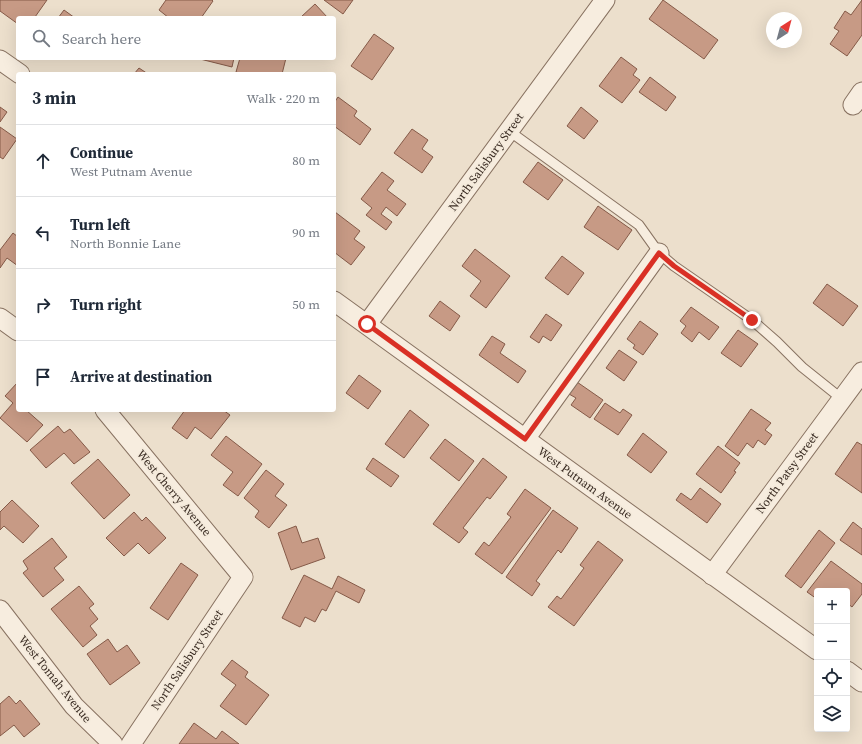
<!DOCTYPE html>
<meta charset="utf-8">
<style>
body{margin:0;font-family:"Source Serif 4",serif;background:#f6f6f7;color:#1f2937}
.controls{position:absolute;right:12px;bottom:12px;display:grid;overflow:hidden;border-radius:4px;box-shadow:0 4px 16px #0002}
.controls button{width:36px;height:36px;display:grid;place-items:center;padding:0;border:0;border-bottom:1px solid #e0e1e3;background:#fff;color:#1f2937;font:20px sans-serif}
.compass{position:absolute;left:766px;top:12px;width:36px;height:36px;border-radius:50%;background:#fff;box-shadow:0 4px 16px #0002;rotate:36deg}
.stop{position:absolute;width:12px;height:12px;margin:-9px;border:3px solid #d93025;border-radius:50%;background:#fff}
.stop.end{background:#d93025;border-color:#fff;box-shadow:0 1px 4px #0008}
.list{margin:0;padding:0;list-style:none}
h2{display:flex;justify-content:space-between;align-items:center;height:52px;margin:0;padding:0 16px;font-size:17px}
h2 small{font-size:13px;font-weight:400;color:#747a83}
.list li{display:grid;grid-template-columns:26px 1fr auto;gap:12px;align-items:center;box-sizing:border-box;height:72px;padding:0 16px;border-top:1px solid #e0e1e3}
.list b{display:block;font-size:15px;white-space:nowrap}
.list p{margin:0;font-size:13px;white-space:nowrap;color:#747a83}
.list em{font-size:13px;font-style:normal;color:#747a83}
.icon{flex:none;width:22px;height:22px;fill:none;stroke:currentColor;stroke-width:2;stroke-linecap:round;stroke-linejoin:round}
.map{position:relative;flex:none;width:862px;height:744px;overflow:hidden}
.search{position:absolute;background:#fff;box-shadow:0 4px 16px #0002;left:16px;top:16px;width:320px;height:44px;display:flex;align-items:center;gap:10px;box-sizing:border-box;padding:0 14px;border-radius:4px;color:#747a83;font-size:15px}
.panel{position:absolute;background:#fff;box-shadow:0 4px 16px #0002;left:16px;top:72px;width:320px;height:340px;border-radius:4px}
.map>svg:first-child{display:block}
.building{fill:#c79a85;stroke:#855a48}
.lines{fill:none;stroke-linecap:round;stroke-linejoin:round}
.lane-casing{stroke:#887261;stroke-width:11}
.street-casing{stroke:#887261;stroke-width:21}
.lane{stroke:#f7eddf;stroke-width:9}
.street{stroke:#f7eddf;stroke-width:19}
.route{stroke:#d93025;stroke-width:5}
.labels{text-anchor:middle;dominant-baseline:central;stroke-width:3.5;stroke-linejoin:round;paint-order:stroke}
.street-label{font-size:12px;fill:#3a2c23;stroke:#f4eadb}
</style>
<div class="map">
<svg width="862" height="744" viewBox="0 0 862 744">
<rect width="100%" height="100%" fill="#ecdfcc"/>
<g class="building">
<polygon points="0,0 47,0 35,17 37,18 18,18 18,24 0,11"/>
<polygon points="166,0 212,0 213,1 201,18 169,18 159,10"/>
<polygon points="324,0 353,0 343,14"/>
<polygon points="663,0 718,40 704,59 649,19"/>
<polygon points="862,0 862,35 847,56 830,44 839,31 834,28 845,11 851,15"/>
<polygon points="315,4 328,18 302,18 301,17"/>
<polygon points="64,10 75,18 58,18"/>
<polygon points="374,34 394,48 372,80 351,66"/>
<polygon points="621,57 637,69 633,75 640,80 622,103 599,86"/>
<polygon points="196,58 234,58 232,67"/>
<polygon points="240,58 286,58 282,74 243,74 236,72"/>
<polygon points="139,68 148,74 134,74"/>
<polygon points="650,77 676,97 666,111 639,92"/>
<polygon points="338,97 357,111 354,116 371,129 360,145 334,126 334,103"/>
<polygon points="0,107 7,112 0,122"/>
<polygon points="581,107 598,121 584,139 567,126"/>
<polygon points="0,127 17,139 3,159 0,157"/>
<polygon points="412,129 428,140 422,149 433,157 422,173 394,153"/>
<polygon points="538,162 563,180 548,200 523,182"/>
<polygon points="382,172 394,181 387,190 406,204 397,216 386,207 381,214 392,222 386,230 366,215 372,208 361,199"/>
<polygon points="598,206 632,230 618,250 584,227"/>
<polygon points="335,212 360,231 354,239 365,247 351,265 334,252"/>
<polygon points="13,233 18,237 18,266 7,258 0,268 0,250"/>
<polygon points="475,249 510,276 486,308 470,296 481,281 462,266"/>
<polygon points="562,256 584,273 568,295 545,278"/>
<polygon points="827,284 858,306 843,326 813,303"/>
<polygon points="440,301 460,316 450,331 429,316"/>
<polygon points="691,307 719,327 709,340 699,332 692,342 681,333 686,326 680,321"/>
<polygon points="546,314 562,325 551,341 543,336 539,343 530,337"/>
<polygon points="640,321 658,334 643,355 633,348 635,345 627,339"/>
<polygon points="738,330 758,344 741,367 721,353"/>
<polygon points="492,336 505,344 500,353 526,371 518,383 479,355"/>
<polygon points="619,350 637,362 624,381 606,368"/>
<polygon points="359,375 381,391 368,409 346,393"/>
<polygon points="18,382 18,410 26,410 43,425 27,442 0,418 13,403 5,396"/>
<polygon points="577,382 603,400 590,418 571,405 576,398 569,394"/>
<polygon points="605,403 620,413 623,409 632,415 618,435 594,419"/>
<polygon points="751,409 771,423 765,430 772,435 765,445 758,440 753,448 747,443 738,456 725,446"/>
<polygon points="185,410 223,410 230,415 211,439 195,427 187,439 172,428"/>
<polygon points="410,410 429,425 404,458 385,444"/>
<polygon points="58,426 64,433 70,429 90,452 74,464 64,453 46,468 30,450"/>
<polygon points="643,433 667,452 651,473 627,455"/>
<polygon points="226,436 262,464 238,496 223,485 233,472 211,455"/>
<polygon points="445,439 474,461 459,481 430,458"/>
<polygon points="857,442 862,445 862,493 835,474"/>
<polygon points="718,446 740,463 734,471 736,472 721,493 696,474"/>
<polygon points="373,458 399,476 391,487 366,469"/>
<polygon points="483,458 507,477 490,499 487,497 463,528 468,532 459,543 433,524"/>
<polygon points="98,459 130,495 104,519 71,483"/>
<polygon points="266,470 284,484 275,496 287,505 269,528 255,517 259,511 244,498"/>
<polygon points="700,488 721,504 707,523 676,500 681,493 691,500"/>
<polygon points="525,489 551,508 502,574 475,554 484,542 489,546 511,517 507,514"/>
<polygon points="12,500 39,526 23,543 4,526 0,530 0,512"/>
<polygon points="553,510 578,528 561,553 558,550 536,581 540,584 532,596 506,577"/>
<polygon points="134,512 142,521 146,517 166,538 149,554 138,543 124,556 106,538"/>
<polygon points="853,522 862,529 862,555 840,540"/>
<polygon points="296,526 302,543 318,538 325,558 291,570 278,533"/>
<polygon points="819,530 835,543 801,588 785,576"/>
<polygon points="52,538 67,557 54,568 64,580 43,597 23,573 28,569 23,561"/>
<polygon points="598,541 623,560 574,626 548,607 557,596 561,599 584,568 580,565"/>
<polygon points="831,561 862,584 862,594 852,607 847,603 847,591 817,591 817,599 807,592"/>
<polygon points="181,563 198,575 168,620 150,608"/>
<polygon points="304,575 332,589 338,576 365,590 359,603 336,591 326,611 322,609 315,622 305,617 300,627 282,618"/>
<polygon points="79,586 94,604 89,608 98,619 90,626 97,635 83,647 51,609"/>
<polygon points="108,639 117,652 127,645 140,663 110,685 87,654"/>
<polygon points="232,660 248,672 245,677 269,695 246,725 220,706 236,685 221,674"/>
<polygon points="9,696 16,704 20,700 40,724 24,737 14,725 0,736 0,704"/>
<polygon points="194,723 216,739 222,731 239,744 179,744"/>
</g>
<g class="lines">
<defs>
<polyline id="lane" points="509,131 639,225 659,253 674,266 752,320 777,342 802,367 842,399"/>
<g id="street">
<polyline points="0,60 20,74"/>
<polyline points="853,105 862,92"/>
<polyline points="334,301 817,650"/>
<polyline points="0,318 18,331"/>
<polyline points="367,324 605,0"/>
<polyline points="105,410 243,577 131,744"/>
<polyline points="525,439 659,253"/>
<polyline points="712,575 862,372"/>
<polyline points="0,610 74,706 113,744"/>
<polyline points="847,671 862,682"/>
</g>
</defs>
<use href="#lane" class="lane-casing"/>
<use href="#street" class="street-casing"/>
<use href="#lane" class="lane"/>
<use href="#street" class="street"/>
</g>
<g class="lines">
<polyline class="route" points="367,324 525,439 659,253 674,266 752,320"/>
</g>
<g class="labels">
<g class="street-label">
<text transform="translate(486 162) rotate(-54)">North Salisbury Street</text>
<text transform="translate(787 473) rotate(-54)">North Patsy Street</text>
<text transform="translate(585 483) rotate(36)">West Putnam Avenue</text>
<text transform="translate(174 493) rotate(50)">West Cherry Avenue</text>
<text transform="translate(187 660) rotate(-56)">North Salisbury Street</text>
<text transform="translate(55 679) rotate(51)">West Tomah Avenue</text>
</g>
</g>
</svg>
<div class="controls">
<button>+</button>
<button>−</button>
<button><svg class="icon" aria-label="locate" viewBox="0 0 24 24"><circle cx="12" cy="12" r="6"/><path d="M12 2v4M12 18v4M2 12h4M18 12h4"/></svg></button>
<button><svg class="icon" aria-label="layers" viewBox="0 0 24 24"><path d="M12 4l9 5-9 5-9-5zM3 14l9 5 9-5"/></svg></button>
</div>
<svg class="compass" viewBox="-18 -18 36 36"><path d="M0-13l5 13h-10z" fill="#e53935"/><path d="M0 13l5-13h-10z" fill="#747a83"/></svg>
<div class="stop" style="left:367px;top:324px"></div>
<div class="stop end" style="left:752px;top:320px"></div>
<div class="search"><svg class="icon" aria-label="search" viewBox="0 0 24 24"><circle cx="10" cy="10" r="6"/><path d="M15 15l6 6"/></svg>Search here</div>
<section class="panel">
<h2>3 min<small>Walk · 220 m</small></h2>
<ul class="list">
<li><svg class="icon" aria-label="ahead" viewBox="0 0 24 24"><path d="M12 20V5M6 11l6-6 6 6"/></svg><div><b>Continue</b><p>West Putnam Avenue</p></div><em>80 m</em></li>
<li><svg class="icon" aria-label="left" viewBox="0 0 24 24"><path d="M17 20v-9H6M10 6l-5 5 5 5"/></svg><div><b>Turn left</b><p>North Bonnie Lane</p></div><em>90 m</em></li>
<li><svg class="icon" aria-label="right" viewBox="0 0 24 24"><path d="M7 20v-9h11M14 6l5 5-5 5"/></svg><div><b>Turn right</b></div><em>50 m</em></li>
<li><svg class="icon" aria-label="arrive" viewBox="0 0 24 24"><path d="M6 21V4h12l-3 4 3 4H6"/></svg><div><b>Arrive at destination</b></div></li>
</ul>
</section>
</div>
